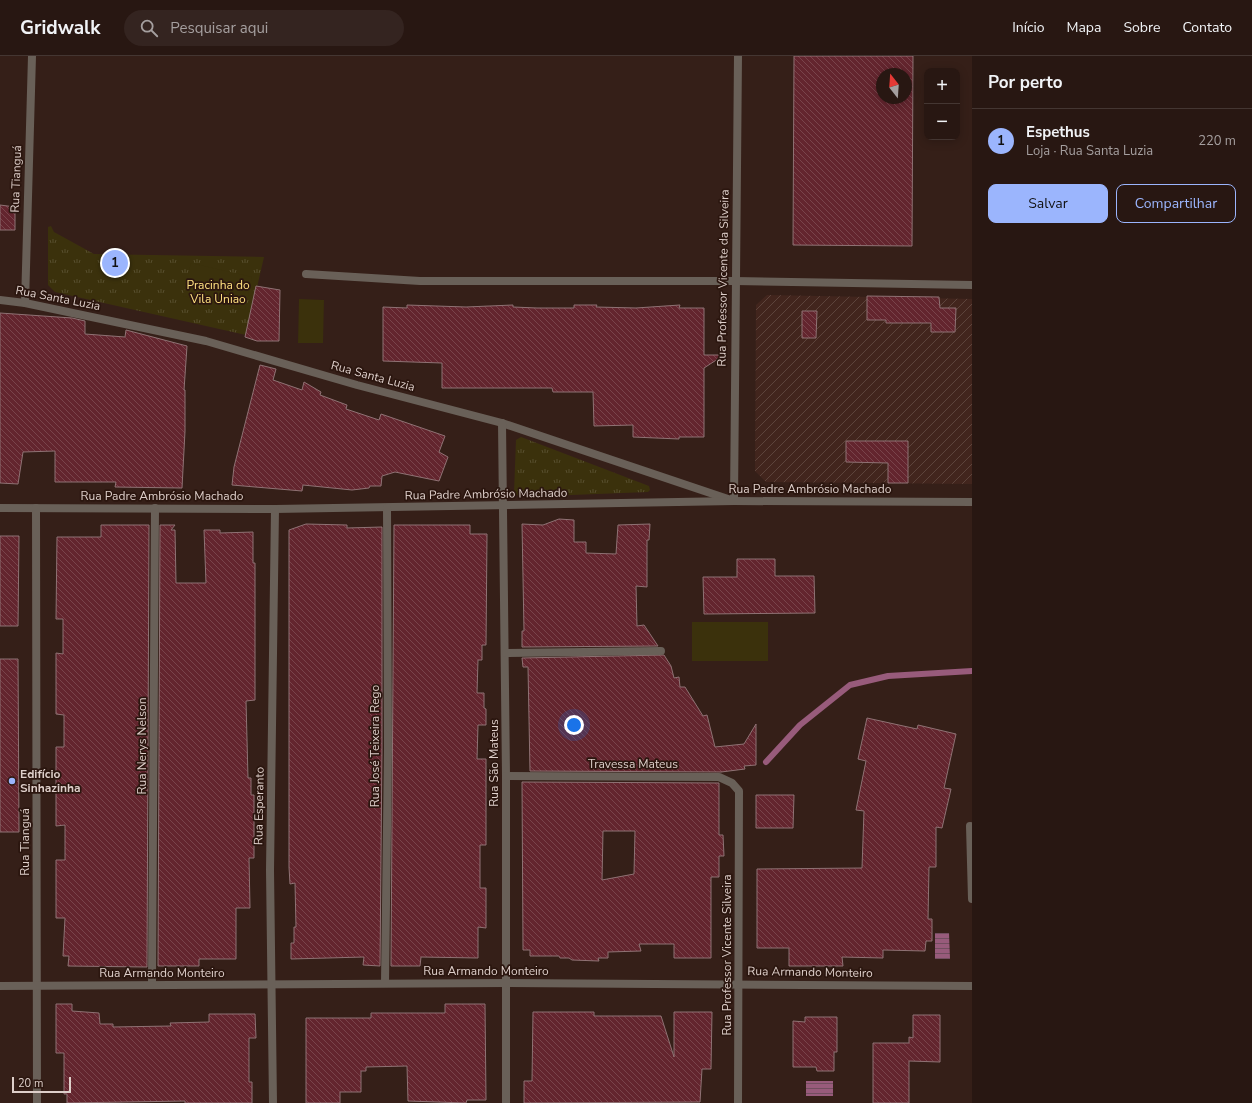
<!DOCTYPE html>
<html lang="pt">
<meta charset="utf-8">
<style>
body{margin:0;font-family:"Nunito Sans",sans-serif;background:#342420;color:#f1f3f6}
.controls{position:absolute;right:12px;top:12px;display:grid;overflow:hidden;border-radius:8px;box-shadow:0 2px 10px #0003}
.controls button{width:36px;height:36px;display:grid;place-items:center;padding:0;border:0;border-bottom:1px solid #443632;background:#281712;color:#f1f3f6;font:20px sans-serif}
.compass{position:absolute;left:876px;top:12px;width:36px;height:36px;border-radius:50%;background:#281712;box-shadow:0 2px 10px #0003;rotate:343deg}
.scale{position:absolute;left:12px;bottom:10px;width:59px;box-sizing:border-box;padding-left:4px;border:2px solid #decfca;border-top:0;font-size:11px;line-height:14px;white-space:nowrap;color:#decfca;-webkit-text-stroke:3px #2b160f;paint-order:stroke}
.you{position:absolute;left:574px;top:669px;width:14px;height:14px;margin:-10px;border:3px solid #fff;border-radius:50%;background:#1a73e8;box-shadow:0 0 0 6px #1a73e833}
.badge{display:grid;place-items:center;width:26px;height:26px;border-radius:50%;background:#9bb5fd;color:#111;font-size:13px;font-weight:700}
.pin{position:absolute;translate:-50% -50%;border:2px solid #fff;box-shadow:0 1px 4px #0006}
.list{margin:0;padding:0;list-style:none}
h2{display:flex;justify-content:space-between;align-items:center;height:52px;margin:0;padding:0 16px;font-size:17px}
h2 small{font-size:13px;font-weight:400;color:#a59f9f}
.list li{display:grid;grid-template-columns:26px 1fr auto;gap:12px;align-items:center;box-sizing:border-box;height:64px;padding:0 16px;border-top:1px solid #443632}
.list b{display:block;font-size:15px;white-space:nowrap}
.list p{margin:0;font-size:13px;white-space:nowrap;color:#a59f9f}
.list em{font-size:13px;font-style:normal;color:#a59f9f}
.actions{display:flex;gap:8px;padding:12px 16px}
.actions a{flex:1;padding:9px 0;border:1px solid #9bb5fd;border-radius:8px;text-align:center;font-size:14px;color:#9bb5fd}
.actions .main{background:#9bb5fd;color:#111}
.icon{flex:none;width:22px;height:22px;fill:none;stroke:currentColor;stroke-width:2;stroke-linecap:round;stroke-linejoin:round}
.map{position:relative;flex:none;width:972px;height:1047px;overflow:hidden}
header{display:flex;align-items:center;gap:24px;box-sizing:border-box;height:56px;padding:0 20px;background:#281712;border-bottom:1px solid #443632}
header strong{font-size:19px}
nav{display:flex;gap:22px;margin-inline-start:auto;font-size:14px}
.search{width:280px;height:36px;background:#342420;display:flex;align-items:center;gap:10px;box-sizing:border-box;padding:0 14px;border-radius:22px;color:#a59f9f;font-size:15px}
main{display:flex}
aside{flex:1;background:#281712}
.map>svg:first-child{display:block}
.industrial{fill:url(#industrial-furrows)}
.park{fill:url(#park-tufts)}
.garden{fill:#3b310c}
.water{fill:url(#water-rules)}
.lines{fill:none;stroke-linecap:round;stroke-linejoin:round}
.stream{stroke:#985b7b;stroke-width:6}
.building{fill:url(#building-back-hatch);stroke:#8f7274;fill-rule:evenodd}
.minor{stroke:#696058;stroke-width:8}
.poi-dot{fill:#9bb5fd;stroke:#2b160f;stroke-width:1.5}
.labels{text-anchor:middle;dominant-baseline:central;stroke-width:3.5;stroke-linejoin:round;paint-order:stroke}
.street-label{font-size:12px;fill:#decfca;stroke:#2b160f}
.park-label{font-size:12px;fill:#fee080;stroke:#2b160f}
.poi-label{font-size:12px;font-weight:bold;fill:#decfca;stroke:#2b160f;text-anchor:start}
</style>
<header>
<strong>Gridwalk</strong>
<div class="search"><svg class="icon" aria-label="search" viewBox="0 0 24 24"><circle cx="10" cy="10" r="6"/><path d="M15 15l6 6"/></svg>Pesquisar aqui</div>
<nav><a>Início</a><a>Mapa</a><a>Sobre</a><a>Contato</a></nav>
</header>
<main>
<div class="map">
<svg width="972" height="1047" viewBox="0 0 972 1047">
<defs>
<pattern id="industrial-furrows" width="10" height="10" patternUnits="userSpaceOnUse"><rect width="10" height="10" fill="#42251d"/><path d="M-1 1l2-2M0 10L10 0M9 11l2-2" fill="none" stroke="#5d443c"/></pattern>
<pattern id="park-tufts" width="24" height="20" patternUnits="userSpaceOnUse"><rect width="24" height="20" fill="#3b310c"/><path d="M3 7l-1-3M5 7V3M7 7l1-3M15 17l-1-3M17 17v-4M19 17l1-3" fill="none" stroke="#574e2e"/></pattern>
<pattern id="water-rules" width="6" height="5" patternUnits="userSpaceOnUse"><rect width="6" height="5" fill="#985b7b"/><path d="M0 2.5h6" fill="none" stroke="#724e5f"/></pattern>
<pattern id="building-back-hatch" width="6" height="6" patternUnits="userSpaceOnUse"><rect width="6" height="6" fill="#63252e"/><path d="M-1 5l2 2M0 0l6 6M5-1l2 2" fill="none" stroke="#79444b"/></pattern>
</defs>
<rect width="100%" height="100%" fill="#351f18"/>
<polygon class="industrial" points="767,239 972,243 972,428 766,426 755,415 756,249"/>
<g class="park">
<polygon points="51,170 54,176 94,198 264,201 246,279 55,236 48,229 48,171"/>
<polygon points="521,381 649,430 650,434 648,436 520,441 514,437 516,384"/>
</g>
<g class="garden">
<polygon points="191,207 252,221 245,254 183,240"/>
<polygon points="299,243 324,244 323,287 298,287"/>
<rect x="692" y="566" width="76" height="39"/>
</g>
<g class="water">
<polygon points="935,877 949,877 950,903 935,903"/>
<rect x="806" y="1025" width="27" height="15"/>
</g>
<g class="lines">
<polyline class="stream" points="766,706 800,669 850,629 888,620 972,615"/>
</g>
<g class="building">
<path d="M794,0h119l-1,190 -119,-1zM882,18h24v24h-24z"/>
<polygon points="0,149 15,151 15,174 0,174"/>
<polygon points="256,230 280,234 279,285 257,285 245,281"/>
<polygon points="867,240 939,241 940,252 956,252 955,276 931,276 931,267 886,267 886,264 867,264"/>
<polygon points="407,249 466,251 513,249 513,251 537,252 574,252 574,249 597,249 596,251 636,252 680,249 679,252 704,252 704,299 724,299 704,312 704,381 679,381 679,383 633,381 633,369 594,370 593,336 553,336 552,332 442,332 442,307 383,305 383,251 407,252"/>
<polygon points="802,255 817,255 816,282 802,282"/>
<polygon points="0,257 72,262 85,265 85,278 125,281 126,274 187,290 184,334 185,334 185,375 182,432 115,431 116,426 55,426 55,395 23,396 18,428 0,427"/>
<polygon points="260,309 276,313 273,324 302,334 304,326 321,336 320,339 347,349 346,353 379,364 381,358 445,380 439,396 448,401 439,425 395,416 382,420 381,430 370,430 369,432 352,434 303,429 302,435 232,429 234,411"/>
<polygon points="846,385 908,385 908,427 888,427 888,407 846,406"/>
<polygon points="559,463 574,464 574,486 586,486 586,497 616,498 618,469 650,468 649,484 647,484 647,531 636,530 637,570 644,569 658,590 522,591 522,575 524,575 522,468 543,469"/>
<polygon points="306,468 347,469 347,472 382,471 382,693 380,910 363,909 364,901 291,903 291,887 294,887 294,871 296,871 295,827 290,828 289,811 289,474"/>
<polygon points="101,469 149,469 147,911 68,910 69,900 63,900 65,862 56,862 56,804 65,804 65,769 56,770 56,691 64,691 64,659 56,658 56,597 63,598 63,563 56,563 57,481 101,481"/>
<polygon points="160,469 175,469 171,474 175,474 176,527 206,527 204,474 220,474 220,477 253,476 253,507 255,507 255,644 246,645 248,722 251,722 251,739 254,739 254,802 249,802 250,852 236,852 236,903 199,903 199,910 158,910"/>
<polygon points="394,469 470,469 470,478 487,478 486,589 482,589 482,604 478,604 477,637 484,637 484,652 486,653 486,669 478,669 477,703 486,703 486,789 480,789 480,832 486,832 486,872 478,871 478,902 421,901 420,910 391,910"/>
<polygon points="0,480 19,480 18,570 0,570"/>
<polygon points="737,503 775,503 775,520 814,520 815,557 704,558 703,521 737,521"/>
<polygon points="664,599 671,610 674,622 679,621 680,631 685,631 703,660 707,659 715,691 744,688 756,668 756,709 744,710 745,713 721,716 530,715 528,611 523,611 522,602"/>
<polygon points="0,603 18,603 19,776 0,776"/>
<polygon points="867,662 917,673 918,669 956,678 944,732 951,733 942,772 936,771 936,811 929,811 928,863 932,863 932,885 926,885 925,895 883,894 883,902 842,901 843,910 789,910 789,892 757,892 757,813 862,812 864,755 856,754 866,705 858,703"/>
<path d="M522,726l197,1v52h4l1,21h-5v21h-8v81h-37v-14h-35l2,7 -33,1v6h-10l1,3 -27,-1 -3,-2h-9l-1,-2h-29v-6h-7zM603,775h32l-1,43 -32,6z"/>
<polygon points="756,739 794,739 793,772 756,772"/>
<polygon points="56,948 72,948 72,955 99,957 100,968 113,968 113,971 171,970 170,967 209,966 209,958 255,958 256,982 249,982 249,1026 252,1026 252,1047 185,1047 185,1045 67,1047 67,1038 64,1038 64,997 56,997"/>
<polygon points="445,948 485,948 486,1044 467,1044 466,1047 408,1045 407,1010 366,1011 366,1015 361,1015 361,1036 340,1036 340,1047 306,1047 306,962 371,962 371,957 445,957"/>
<polygon points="533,956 594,956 594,960 661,960 674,1001 674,956 712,956 711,1013 702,1013 700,1046 524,1047 524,1025 532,1025"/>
<polygon points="913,959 940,959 940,1006 909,1005 909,1047 873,1047 873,987 909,987 909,981 913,982"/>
<polygon points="805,961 837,961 837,996 834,996 834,1015 817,1015 816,1011 793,1011 793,965 805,966"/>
</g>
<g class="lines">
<g class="minor">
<polyline points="306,218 420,225 735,225 972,229"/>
<polyline points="0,244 25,247 206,285 357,329 502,367 734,445 738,0"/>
<polyline points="25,247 32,0"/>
<polyline points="502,367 506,720 506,1047"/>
<polyline points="0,452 275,453 734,445 972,446"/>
<polyline points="36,452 37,1047"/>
<polyline points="506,597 661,595"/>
<polyline points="506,720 719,721 732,727 739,735 738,1047"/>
<polyline points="970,770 972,843"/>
<polyline points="152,927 155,452"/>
<polyline points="385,927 388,693 387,452"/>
<polyline points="0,930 507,927 972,930"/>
<polyline points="273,1047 270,814 275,453"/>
</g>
</g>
<circle class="poi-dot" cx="12" cy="725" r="4"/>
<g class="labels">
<g class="street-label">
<text transform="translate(16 123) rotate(-88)">Rua Tianguá</text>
<text transform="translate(723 222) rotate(-89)">Rua Professor Vicente da Silveira</text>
<text transform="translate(58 242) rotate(11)">Rua Santa Luzia</text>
<text transform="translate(373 320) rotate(15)">Rua Santa Luzia</text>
<text x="810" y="433">Rua Padre Ambrósio Machado</text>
<text transform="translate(486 438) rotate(-1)">Rua Padre Ambrósio Machado</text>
<text x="162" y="440">Rua Padre Ambrósio Machado</text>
<text transform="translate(142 690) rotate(-90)">Rua Nerys Nelson</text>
<text transform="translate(375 690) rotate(-90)">Rua José Teixeira Rego</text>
<text transform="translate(494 707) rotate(-90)">Rua São Mateus</text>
<text x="633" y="708">Travessa Mateus</text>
<text transform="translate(259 750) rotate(-89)">Rua Esperanto</text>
<text transform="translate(25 786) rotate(-90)">Rua Tianguá</text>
<text transform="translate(727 899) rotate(-90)">Rua Professor Vicente Silveira</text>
<text x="486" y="915">Rua Armando Monteiro</text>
<text transform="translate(810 916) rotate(1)">Rua Armando Monteiro</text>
<text x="162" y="917">Rua Armando Monteiro</text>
</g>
<g class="park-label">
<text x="218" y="229">Pracinha do<tspan x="218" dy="14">Vila Uniao</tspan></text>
</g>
<g class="poi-label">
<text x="20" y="718">Edifício<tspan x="20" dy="14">Sinhazinha</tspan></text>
</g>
</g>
</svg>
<div class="controls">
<button>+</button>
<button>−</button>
</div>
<svg class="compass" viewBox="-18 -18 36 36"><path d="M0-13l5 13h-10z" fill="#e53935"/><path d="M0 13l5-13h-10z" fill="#a59f9f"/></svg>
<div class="scale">20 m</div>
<div class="you"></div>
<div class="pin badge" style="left:115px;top:207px">1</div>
</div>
<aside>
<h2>Por perto<small></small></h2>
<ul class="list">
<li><span class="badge">1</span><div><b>Espethus</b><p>Loja · Rua Santa Luzia</p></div><em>220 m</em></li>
</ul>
<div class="actions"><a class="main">Salvar</a><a>Compartilhar</a></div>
</aside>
</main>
